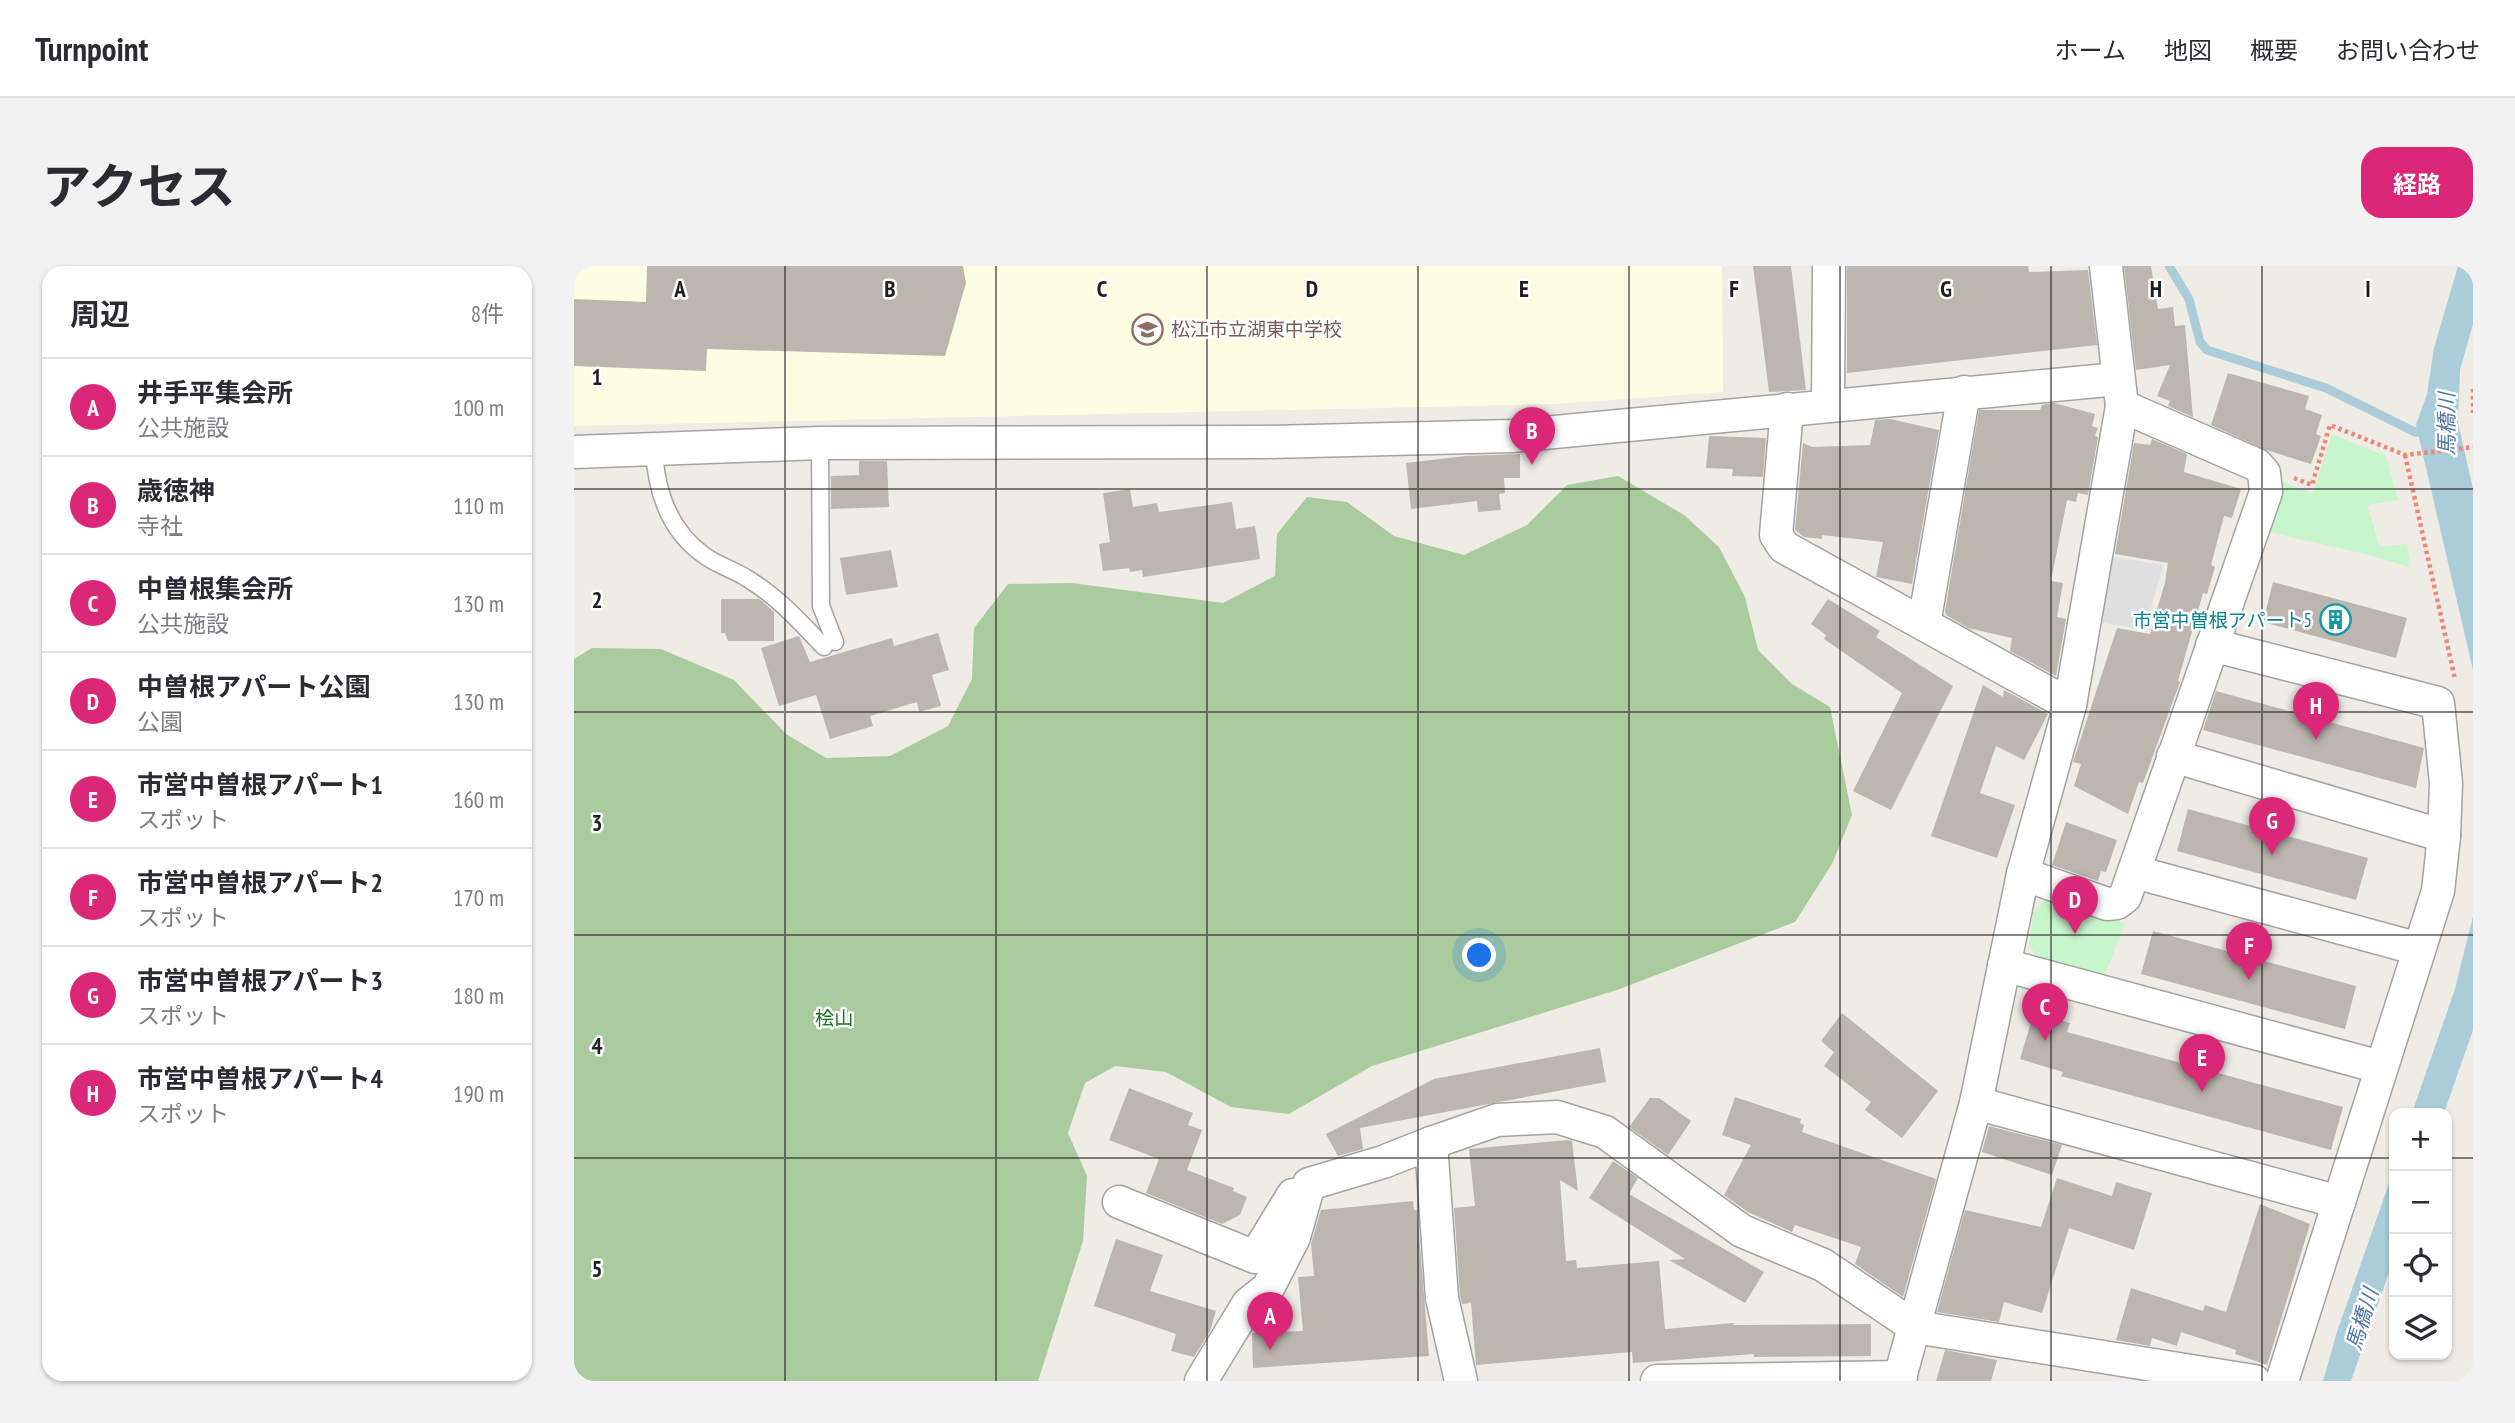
<!DOCTYPE html>
<html lang="ja">
<meta charset="utf-8">
<style>
body{margin:0;font-family:"PT Sans Narrow","Noto Sans JP",sans-serif;background:#f2f2f3;color:#2b2b33}
.controls{position:absolute;right:21px;bottom:21px;display:grid;overflow:hidden;border-radius:14px;box-shadow:0 2px 5px #0004}
.controls button{width:63px;height:63px;display:grid;place-items:center;padding:0;border:0;border-bottom:2px solid #e1e1e2;background:#fff;color:#2b2b33;font:35px sans-serif}
.you{position:absolute;left:906px;top:690px;width:24px;height:24px;margin:-18px;border:5px solid #fff;border-radius:50%;background:#1a73e8;box-shadow:0 0 0 10px #1a73e833}
.badge{display:grid;place-items:center;width:46px;height:46px;border-radius:50%;background:#db2777;color:#fff;font-size:23px;font-weight:700}
.pin{position:absolute;translate:-50% -58px;filter:drop-shadow(0 2px 4px #0008)}
.pin::after{content:'';position:absolute;top:37px;width:24px;height:21px;background:inherit;clip-path:polygon(0 0,100% 0,50% 100%)}
.list{margin:0;padding:0;list-style:none}
h2{display:flex;justify-content:space-between;align-items:center;height:91px;margin:0;padding:0 28px;font-size:30px}
h2 small{font-size:23px;font-weight:400;color:#7c7c81}
.list li{display:grid;grid-template-columns:46px 1fr auto;gap:21px;align-items:center;box-sizing:border-box;height:98px;padding:0 28px;border-top:2px solid #e1e1e2}
.list b{display:block;font-size:26px;white-space:nowrap}
.list p{margin:0;font-size:23px;white-space:nowrap;color:#7c7c81}
.list em{font-size:23px;font-style:normal;color:#7c7c81}
.icon{flex:none;width:38px;height:38px;fill:none;stroke:currentColor;stroke-width:2;stroke-linecap:round;stroke-linejoin:round}
.map{position:relative;flex:none;width:1899px;height:1115px;overflow:hidden;border-radius:21px}
header{display:flex;align-items:center;gap:42px;box-sizing:border-box;height:98px;padding:0 35px;background:#fff;border-bottom:2px solid #e1e1e2}
header strong{font-size:33px}
nav{display:flex;gap:38px;margin-inline-start:auto;font-size:24px}
.intro{display:flex;align-items:center;justify-content:space-between;box-sizing:border-box;height:168px;padding:0 42px}
h1{margin:0;font-size:49px}
.button{padding:18px 32px;border-radius:21px;background:#db2777;color:#fff;font-size:24px;font-weight:700}
main{display:flex;gap:42px;padding:0 42px}
aside{flex:1;background:#fff;border-radius:21px;box-shadow:0 2px 5px #0004}
.map>svg:first-child{display:block}
.education{fill:#fcfde2}
.forest{fill:#aacb9e}
.park{fill:#c7f5cc}
.parking{fill:#dfdfdf}
.water{fill:#aacdd9}
.lines{fill:none;stroke-linecap:round;stroke-linejoin:round}
.stream{stroke:#aacdd9;stroke-width:9}
.building{fill:#bcb6af}
.service-casing{stroke:#a3a3a3;stroke-width:19}
.minor-casing{stroke:#a3a3a3;stroke-width:35}
.path{stroke:#ef8677;stroke-width:4.5;stroke-dasharray:3.5 3.5;stroke-linecap:butt}
.service{stroke:#fff;stroke-width:16}
.minor{stroke:#fff;stroke-width:32}
.grid{fill:none;stroke:#1f1f1f;stroke-width:2;stroke-opacity:0.55}
.labels{text-anchor:middle;dominant-baseline:central;stroke-width:5;stroke-linejoin:round;paint-order:stroke}
.education-label{font-size:19px;fill:#785e54;stroke:#fff;text-anchor:start}
.culture-label{font-size:19px;fill:#0d838f;stroke:#fff;text-anchor:end}
.park-label{font-size:19px;fill:#14761f;stroke:#fff}
.water-label{font-size:21px;font-style:italic;fill:#4f76a0;stroke:#fff}
.grid-label{font-size:23px;text-anchor:middle;font-weight:bold;fill:#1f1f1f;stroke:#fff;stroke-width:5;stroke-linejoin:round;paint-order:stroke}
</style>
<header>
<strong>Turnpoint</strong>
<nav><a>ホーム</a><a>地図</a><a>概要</a><a>お問い合わせ</a></nav>
</header>
<div class="intro"><h1>アクセス</h1><a class="button">経路</a></div>
<main>
<aside>
<h2>周辺<small>8件</small></h2>
<ul class="list">
<li><span class="badge">A</span><div><b>井手平集会所</b><p>公共施設</p></div><em>100 m</em></li>
<li><span class="badge">B</span><div><b>歳徳神</b><p>寺社</p></div><em>110 m</em></li>
<li><span class="badge">C</span><div><b>中曽根集会所</b><p>公共施設</p></div><em>130 m</em></li>
<li><span class="badge">D</span><div><b>中曽根アパート公園</b><p>公園</p></div><em>130 m</em></li>
<li><span class="badge">E</span><div><b>市営中曽根アパート1</b><p>スポット</p></div><em>160 m</em></li>
<li><span class="badge">F</span><div><b>市営中曽根アパート2</b><p>スポット</p></div><em>170 m</em></li>
<li><span class="badge">G</span><div><b>市営中曽根アパート3</b><p>スポット</p></div><em>180 m</em></li>
<li><span class="badge">H</span><div><b>市営中曽根アパート4</b><p>スポット</p></div><em>190 m</em></li>
</ul>
</aside>
<div class="map">
<svg width="1899" height="1115" viewBox="0 0 1899 1115">
<rect width="100%" height="100%" fill="#efece6"/>
<polygon class="education" points="0,0 1148,0 1149,126 982,138 0,160"/>
<polygon class="forest" points="1044,210 1110,249 1145,281 1171,331 1184,384 1218,418 1256,441 1278,549 1258,598 1221,656 1043,724 798,800 715,848 657,841 592,806 541,800 511,817 494,867 513,910 509,975 464,1115 0,1115 0,393 18,382 87,383 160,414 212,468 252,492 316,490 374,460 398,413 400,362 434,318 498,317 649,337 701,310 703,268 733,231 773,236 820,270 890,289 953,259 993,219"/>
<g class="park">
<path d="M1758,168l54,22 12,44 -31,5 13,42 27,-3 4,24c-47,-17 -97,-24 -145,-37l16,-49 31,11z"/>
<polygon points="1472,632 1551,657 1529,714 1465,694 1455,679 1459,647"/>
</g>
<polygon class="parking" points="1536,290 1589,299 1571,364 1525,356"/>
<g class="water">
<polygon points="1884,0 1899,0 1899,58 1886,104 1884,156 1899,223 1899,404 1842,159 1853,128 1860,82"/>
<polygon points="1899,650 1899,764 1870,847 1838,847 1881,723"/>
<polygon points="1820,903 1820,992 1777,1115 1749,1115 1763,1066"/>
</g>
<g class="lines">
<polyline class="stream" points="1595,0 1615,33 1626,76 1633,84 1752,122 1841,166 1854,167"/>
</g>
<g class="building">
<polygon points="73,0 389,0 392,17 371,90 133,83 132,105 0,100 0,33 72,36"/>
<polygon points="1179,0 1217,0 1232,124 1195,126"/>
<polygon points="1273,0 1454,0 1455,6 1514,4 1523,79 1273,107"/>
<polygon points="1550,0 1577,0 1584,43 1599,41 1601,60 1611,59 1619,151 1594,140 1596,135 1583,130 1596,99 1562,104"/>
<polygon points="1654,107 1735,130 1731,143 1748,149 1742,168 1747,170 1737,198 1692,184 1637,159"/>
<polygon points="1480,137 1521,148 1518,160 1524,162 1521,170 1524,171 1514,229 1504,227 1502,236 1493,234 1477,315 1489,317 1483,351 1492,353 1482,410 1436,385 1438,372 1394,362 1372,349 1371,345 1405,144 1466,144 1468,139"/>
<polygon points="1316,153 1365,164 1338,318 1302,311 1309,276 1248,269 1248,273 1230,271 1221,264 1229,177 1238,181 1296,179 1301,154"/>
<polygon points="1135,170 1192,172 1189,211 1158,210 1159,203 1132,202"/>
<polygon points="1578,173 1613,188 1610,206 1667,223 1658,252 1650,250 1637,299 1641,301 1633,328 1629,327 1604,415 1606,416 1569,517 1565,516 1554,548 1500,520 1507,498 1499,496 1543,362 1576,368 1591,316 1594,297 1541,288 1560,177 1576,179"/>
<polygon points="946,188 946,212 930,212 931,227 925,228 927,244 904,246 903,235 837,243 832,197 891,190"/>
<polygon points="285,195 313,195 315,241 257,243 257,210 285,209"/>
<polygon points="556,223 559,241 583,237 585,246 658,236 662,263 681,260 686,293 569,311 568,304 556,306 555,302 529,305 525,278 536,276 529,227"/>
<polygon points="317,284 324,321 272,329 266,292"/>
<polygon points="1699,316 1833,352 1822,392 1689,356"/>
<polygon points="147,333 185,333 189,336 200,346 200,375 154,375 151,367 147,367"/>
<polygon points="1254,333 1306,365 1302,371 1379,420 1317,544 1279,525 1328,427 1250,373 1252,369 1237,358"/>
<polygon points="364,367 375,404 358,409 367,440 345,446 343,436 296,450 299,460 256,473 242,429 205,440 187,382 225,370 236,396 318,372 320,380"/>
<polygon points="1409,419 1429,431 1430,424 1474,448 1450,494 1422,480 1406,527 1441,539 1423,592 1357,570"/>
<polygon points="1642,425 1850,482 1842,522 1629,464"/>
<polygon points="1614,543 1794,592 1782,634 1603,585"/>
<polygon points="1492,556 1543,574 1532,606 1527,605 1524,615 1478,599"/>
<polygon points="1579,665 1782,720 1771,763 1567,708"/>
<polygon points="1460,746 1496,757 1493,766 1769,841 1757,884 1487,810 1489,806 1446,793"/>
<polygon points="1268,747 1364,825 1328,872 1291,844 1297,836 1250,800 1260,786 1247,775"/>
<polygon points="1026,782 1032,816 786,862 789,883 764,890 752,868 860,813"/>
<polygon points="555,822 619,847 614,859 628,864 613,904 660,922 659,925 673,931 666,949 648,958 572,927 585,893 535,874"/>
<polygon points="1161,831 1227,853 1226,857 1230,859 1228,866 1362,913 1329,1031 1281,998 1287,981 1221,959 1218,966 1174,946 1150,929 1177,879 1148,869"/>
<polygon points="1076,832 1085,832 1117,855 1094,889 1055,861"/>
<polygon points="1415,860 1488,879 1478,909 1408,886"/>
<polygon points="994,874 998,875 1004,925 986,914 992,995 1002,994 1003,1002 1085,995 1091,1063 1160,1057 1159,1059 1297,1058 1297,1090 1180,1091 1180,1088 1059,1097 1058,1086 902,1099 897,1037 888,1038 886,1029 880,942 901,940 895,883"/>
<polygon points="1039,895 1064,912 1055,928 1190,1006 1171,1037 1095,994 1111,993 1015,932"/>
<polygon points="1483,912 1538,930 1542,916 1578,927 1560,984 1495,962 1468,1047 1430,1036 1425,1056 1363,1046 1391,944 1467,961"/>
<polygon points="839,935 840,944 843,944 855,1090 679,1102 678,1067 729,1065 724,1011 740,1010 737,978 747,944"/>
<polygon points="1686,938 1736,958 1693,1099 1661,1088 1662,1084 1607,1066 1603,1080 1578,1072 1576,1080 1542,1074 1557,1022 1629,1045 1631,1039 1652,1046"/>
<polygon points="542,973 589,989 576,1025 642,1045 636,1065 620,1091 597,1085 602,1068 520,1040"/>
<polygon points="1371,1084 1423,1094 1417,1115 1362,1115"/>
</g>
<g class="lines">
<defs>
<g id="service">
<polyline points="246,177 247,340 261,376"/>
<path d="M80,183c2,43 15,82 51,107 14,10 30,14 43,23 30,18 53,44 76,68"/>
</g>
<g id="minor">
<polyline points="1254,139 1255,0"/>
<polyline points="1213,143 1202,269 1210,281 1496,439"/>
<polyline points="0,186 246,177 691,176 938,170 1544,113"/>
<polyline points="1350,358 1390,126"/>
<polyline points="1638,379 1864,437 1872,517 1870,570 1864,625 1708,1115"/>
<polyline points="1599,490 1870,570"/>
<polyline points="1561,606 1845,683"/>
<polyline points="1449,608 1533,638 1543,637 1551,631 1692,226 1690,207 1683,199 1548,140"/>
<polyline points="1430,699 1806,801"/>
<polyline points="1402,837 1765,936"/>
<polyline points="545,936 681,991 719,929"/>
<polyline points="627,1115 674,1038 694,1022 720,971 735,918 809,896 857,877"/>
<polyline points="887,1115 868,1032 857,877 923,854 983,851 1031,866 1168,965 1249,999 1341,1061 1680,1115"/>
<polyline points="1083,1115 1327,1111"/>
<polyline points="1325,1115 1402,837 1449,608 1496,439 1548,140 1532,0"/>
</g>
</defs>
<use href="#service" class="service-casing"/>
<use href="#minor" class="minor-casing"/>
<g class="path">
<polyline points="1899,123 1899,147"/>
<polyline points="1831,189 1881,413"/>
<polyline points="1720,212 1738,219 1756,159 1831,189 1899,181"/>
</g>
<use href="#service" class="service"/>
<use href="#minor" class="minor"/>
</g>
<path class="grid" d="M211,0v1115M422,0v1115M633,0v1115M844,0v1115M1055,0v1115M1266,0v1115M1477,0v1115M1688,0v1115M0,223h1899M0,446h1899M0,669h1899M0,892h1820M1873,892h26"/>
<defs>
<symbol id="school-ring" viewBox="-11 -11 22 22"><circle r="9.5" fill="#fff" stroke="#8d6e63" stroke-width="1.5"/><path d="M0-5L7-2L0 1L-7-2ZM-4 1L0 2.5L4 1V4Q0 6-4 4Z" fill="#8d6e63"/></symbol>
<symbol id="building-ring" viewBox="-11 -11 22 22"><circle r="9.5" fill="#fff" stroke="#0f9aa8" stroke-width="1.5"/><path d="M-4-6H4V6H1V3H-1V6H-4ZM-2.5-4.3h1.7v1.8h-1.7ZM.8-4.3h1.7v1.8H.8ZM-2.5-1h1.7V.8h-1.7ZM.8-1h1.7V.8H.8Z" fill="#0f9aa8"/></symbol>
</defs>
<g fill-rule="evenodd">
<use href="#school-ring" x="556" y="46" width="35" height="35"/>
<use href="#building-ring" x="1744" y="336" width="35" height="35"/>
</g>
<g class="labels">
<g class="education-label">
<text x="597" y="63">松江市立湖東中学校</text>
</g>
<g class="culture-label">
<text x="1738" y="354">市営中曽根アパート5</text>
</g>
<g class="park-label">
<text x="260" y="752">桧山</text>
</g>
<g class="water-label">
<text transform="translate(1872 158) rotate(-90)">馬橋川</text>
<text transform="translate(1788 1053) rotate(-73)">馬橋川</text>
</g>
</g>
<g class="grid-label">
<text x="106" y="31">A</text>
<text x="316" y="31">B</text>
<text x="528" y="31">C</text>
<text x="738" y="31">D</text>
<text x="950" y="31">E</text>
<text x="1160" y="31">F</text>
<text x="1372" y="31">G</text>
<text x="1582" y="31">H</text>
<text x="1794" y="31">I</text>
<text x="23" y="119">1</text>
<text x="23" y="342">2</text>
<text x="23" y="565">3</text>
<text x="23" y="788">4</text>
<text x="23" y="1011">5</text>
</g>
</svg>
<div class="controls">
<button>+</button>
<button>−</button>
<button><svg class="icon" aria-label="locate" viewBox="0 0 24 24"><circle cx="12" cy="12" r="6"/><path d="M12 2v4M12 18v4M2 12h4M18 12h4"/></svg></button>
<button><svg class="icon" aria-label="layers" viewBox="0 0 24 24"><path d="M12 4l9 5-9 5-9-5zM3 14l9 5 9-5"/></svg></button>
</div>
<div class="you"></div>
<div class="pin badge" style="left:696px;top:1084px">A</div>
<div class="pin badge" style="left:958px;top:199px">B</div>
<div class="pin badge" style="left:1471px;top:775px">C</div>
<div class="pin badge" style="left:1501px;top:668px">D</div>
<div class="pin badge" style="left:1628px;top:826px">E</div>
<div class="pin badge" style="left:1675px;top:714px">F</div>
<div class="pin badge" style="left:1698px;top:589px">G</div>
<div class="pin badge" style="left:1742px;top:474px">H</div>
</div>
</main>
